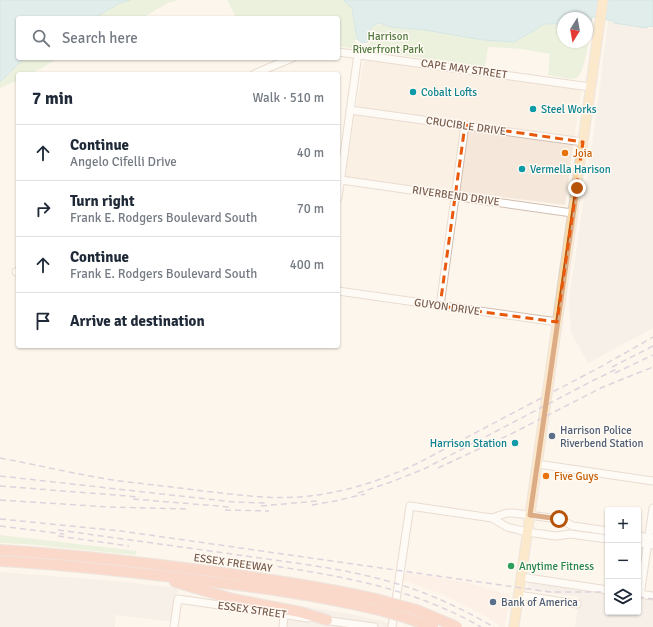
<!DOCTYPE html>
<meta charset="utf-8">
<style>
body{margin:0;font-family:Signika,sans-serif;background:#f2f2f3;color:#1f2937}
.controls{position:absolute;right:12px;bottom:12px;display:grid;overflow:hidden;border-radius:4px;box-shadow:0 1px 3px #0004}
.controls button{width:36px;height:36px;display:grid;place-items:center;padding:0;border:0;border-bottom:1px solid #e0e1e3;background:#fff;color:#1f2937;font:20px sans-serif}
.compass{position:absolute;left:557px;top:12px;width:36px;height:36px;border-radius:50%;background:#fff;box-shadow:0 1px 3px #0004;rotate:191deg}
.stop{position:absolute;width:12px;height:12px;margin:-9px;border:3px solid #b45309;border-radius:50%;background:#fff}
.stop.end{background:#b45309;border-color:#fff;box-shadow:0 1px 4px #0008}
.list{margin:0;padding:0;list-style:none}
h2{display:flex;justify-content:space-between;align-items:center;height:52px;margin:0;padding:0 16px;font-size:17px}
h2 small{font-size:13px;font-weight:400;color:#747a83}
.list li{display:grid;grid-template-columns:26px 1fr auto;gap:12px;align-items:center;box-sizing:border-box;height:56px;padding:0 16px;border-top:1px solid #e0e1e3}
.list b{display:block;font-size:15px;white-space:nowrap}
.list p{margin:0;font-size:13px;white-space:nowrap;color:#747a83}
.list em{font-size:13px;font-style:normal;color:#747a83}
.icon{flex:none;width:22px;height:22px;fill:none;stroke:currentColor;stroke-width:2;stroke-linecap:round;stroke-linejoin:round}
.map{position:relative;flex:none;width:653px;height:627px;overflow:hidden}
.search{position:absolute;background:#fff;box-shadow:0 1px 3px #0004;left:16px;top:16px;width:324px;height:44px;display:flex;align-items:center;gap:10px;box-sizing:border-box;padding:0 14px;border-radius:4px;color:#747a83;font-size:15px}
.panel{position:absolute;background:#fff;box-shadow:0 1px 3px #0004;left:16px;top:72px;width:324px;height:276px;border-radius:4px}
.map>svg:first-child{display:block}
.residential{fill:#f5e8da}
.commercial{fill:#fde8e0}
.industrial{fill:#efe9e4}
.green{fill:#d8ecc9}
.water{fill:#bfe3e8;stroke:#a5d3da}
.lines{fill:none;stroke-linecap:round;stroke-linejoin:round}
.minor-casing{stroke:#d1beb0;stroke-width:9}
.major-casing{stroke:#dad1cd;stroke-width:11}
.highway-casing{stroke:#dad1cd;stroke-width:12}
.minor{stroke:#fff;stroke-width:7}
.major{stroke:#fbd9a5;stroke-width:9}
.highway{stroke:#f7b7a3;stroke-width:10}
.rail{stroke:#b9a8c9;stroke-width:1.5;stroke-dasharray:6 4;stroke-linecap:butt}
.highway-bridge-casing{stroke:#dad1cd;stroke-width:12;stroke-linecap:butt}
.highway-bridge{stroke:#f7b7a3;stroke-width:10}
.route{stroke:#b45309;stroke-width:5}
.marked{fill:none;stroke:#e8590c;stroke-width:3;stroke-dasharray:8 5;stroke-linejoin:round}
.culture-dot{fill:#0f9aa8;stroke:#fffaf3;stroke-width:1.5}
.food-dot{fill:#e8710a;stroke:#fffaf3;stroke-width:1.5}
.service-dot{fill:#5c6f8a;stroke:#fffaf3;stroke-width:1.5}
.leisure-dot{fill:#2e9e5b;stroke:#fffaf3;stroke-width:1.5}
.labels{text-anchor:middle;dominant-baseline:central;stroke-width:3;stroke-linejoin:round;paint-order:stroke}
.park-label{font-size:11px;fill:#537a41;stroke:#fffaf3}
.street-label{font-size:11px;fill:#7a5c4d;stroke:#fffaf3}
.culture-label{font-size:11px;fill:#0d838f;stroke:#fffaf3;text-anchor:start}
.food-label{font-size:11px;fill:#c56008;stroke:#fffaf3;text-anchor:start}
.service-label{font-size:11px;fill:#4e5e75;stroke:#fffaf3;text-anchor:start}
.leisure-label{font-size:11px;fill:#27864d;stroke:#fffaf3;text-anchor:start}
</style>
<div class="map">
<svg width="653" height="627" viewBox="0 0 653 627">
<rect width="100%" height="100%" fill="#fdf6ec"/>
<polygon class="residential" points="364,60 581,90 565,205 345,177"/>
<polygon class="commercial" points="404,572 465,582 510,595 505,627 502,627 476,611 444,595 407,581 403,582"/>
<g class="industrial">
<polygon points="608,20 614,21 614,23 653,29 653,328 588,363 571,333 569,300 598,103"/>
<polygon points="0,572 116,581 178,588 174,622 116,615 115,627 0,627"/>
<polygon points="529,581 608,591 608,612 638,612 638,595 653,598 653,627 575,627 579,597 528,590"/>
<polygon points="284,603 345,613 391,623 390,627 280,627"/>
</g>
<g class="green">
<polygon points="130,0 180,0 170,2 142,18 94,18 120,3"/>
<path d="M227,0h116l9,8 5,31 -3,2 9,5 7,-2 2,-13 -2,-1 2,-4c10,-4 15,0 24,1 40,4 79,11 118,15l25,-16 11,-3 5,2 8,-1v18h24v-21h4c-2,14 -4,47 -14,57l-7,1 -22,-4 2,-21 -29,-5 -33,-2 -3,20 -147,-21v-28h-102z"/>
<polygon points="24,58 59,58 31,74 18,74 18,80 0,88 0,82"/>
<polygon points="0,535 137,551 136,555 25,544 0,543"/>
</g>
<g class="water">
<polygon points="0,0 130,0 120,3 94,18 18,18 18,58 24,58 0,82"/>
<path d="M343,0h310v27l-5,-1 -1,2 -33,-5v-2l-22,-4 -1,4h-4v-3h-24v6c-8,1 -20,-3 -26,5l-23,13 -31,-2 -58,-10 -34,-3 -12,-4 -7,3 -2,4 -2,12 -6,1 -5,-4 -5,-31z"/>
</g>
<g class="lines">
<defs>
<g id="minor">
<polyline points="338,52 590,87"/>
<polyline points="254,74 292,58"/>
<polyline points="350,110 583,142"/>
<polyline points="341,180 572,213"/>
<polyline points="338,198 358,54"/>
<polyline points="16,272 18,271"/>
<polyline points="338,291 557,322"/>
<polyline points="440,306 465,125"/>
<polyline points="537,464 653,481"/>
<polyline points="492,518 507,513 513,513 559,519 573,526 608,531"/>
<polyline points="638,536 653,538"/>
<polyline points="638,543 653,545"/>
<polyline points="521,577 608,590"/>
<polyline points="638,594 653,596"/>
<polyline points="518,595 577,604"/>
<polyline points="640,595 653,508"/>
<polyline points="323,620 374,627"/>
<polyline points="174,627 178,599 308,618"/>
<polyline points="283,627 284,615"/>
<polyline points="392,627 410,506 492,518 507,527 527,532 556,536 570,534 608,539"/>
</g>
<polyline id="major" points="514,627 603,0"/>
<g id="highway">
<path d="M0,550c80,5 159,14 239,25 46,7 92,13 137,24"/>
<path d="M0,561c61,3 121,10 181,17 66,8 133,16 198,32"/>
<polyline points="175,582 233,599 300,612 327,620"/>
</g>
</defs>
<use href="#minor" class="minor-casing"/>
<use href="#major" class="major-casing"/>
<use href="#highway" class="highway-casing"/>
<use href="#minor" class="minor"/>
<use href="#major" class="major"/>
<use href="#highway" class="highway"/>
<g class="rail">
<polyline points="612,367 653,346"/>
<polyline points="615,373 653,355"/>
<path d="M0,458c37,7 75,16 113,22 30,4 60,7 90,11 38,4 76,10 114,4 36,-5 71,-17 103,-33l184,-97 49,-28"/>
<polyline points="438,468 513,433 603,387 653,367"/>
<polyline points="0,476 234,502 266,503"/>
<polyline points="0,486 140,497"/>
<polyline points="358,493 391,482 424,469 594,380 619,368"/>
<polyline points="133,499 230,507"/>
<polyline points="0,500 109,507 189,509"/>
<polyline points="312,505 335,501 365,494"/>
<polyline points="261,506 317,501"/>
<polyline points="225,510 269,511"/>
<polyline points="0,519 121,531 550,592 608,592"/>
<polyline points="0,526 64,534"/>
<path d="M58,530c58,8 116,16 174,24 53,8 107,13 159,28 36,10 70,26 103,45"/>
<polyline points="58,536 129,546"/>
<path d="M228,559c90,14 172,22 253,68"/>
<polyline points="638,597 653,599"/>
</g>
<defs>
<g id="highway-bridge">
<polyline points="376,599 417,610 457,627"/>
<polyline points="379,610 404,617 433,627"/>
</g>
</defs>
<use href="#highway-bridge" class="highway-bridge-casing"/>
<use href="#highway-bridge" class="highway-bridge"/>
</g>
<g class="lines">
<polyline class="route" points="559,519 530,515 577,188"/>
</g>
<path d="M0 0H653V627H0ZM465,125l118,17 -26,180 -117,-16z" fill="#fdf6ec" fill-opacity=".55" fill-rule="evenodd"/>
<path class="marked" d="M465,125l118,17 -26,180 -117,-16z"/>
<g class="culture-dot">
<circle cx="413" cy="92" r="4"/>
<circle cx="533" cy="109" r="4"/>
<circle cx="522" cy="169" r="4"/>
<circle cx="515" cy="443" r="4"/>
</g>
<g class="food-dot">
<circle cx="565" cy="153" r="4"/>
<circle cx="546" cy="476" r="4"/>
</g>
<g class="service-dot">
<circle cx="552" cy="436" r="4"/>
<circle cx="493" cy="602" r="4"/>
</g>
<circle class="leisure-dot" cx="511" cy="566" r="4"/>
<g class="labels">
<g class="park-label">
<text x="388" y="36">Harrison<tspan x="388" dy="13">Riverfront Park</tspan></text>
</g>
<g class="street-label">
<text transform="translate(464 69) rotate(8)">CAPE MAY STREET</text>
<text transform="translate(466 126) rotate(8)">CRUCIBLE DRIVE</text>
<text transform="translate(456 196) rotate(8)">RIVERBEND DRIVE</text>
<text transform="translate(447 307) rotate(8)">GUYON DRIVE</text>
<text transform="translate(233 563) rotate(8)">ESSEX FREEWAY</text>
<text transform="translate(252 610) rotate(8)">ESSEX STREET</text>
</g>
<g class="culture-label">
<text x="421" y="92">Cobalt Lofts</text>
<text x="541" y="109">Steel Works</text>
<text x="530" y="169">Vermella Harison</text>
<text x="507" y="443" text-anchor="end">Harrison Station</text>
</g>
<g class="food-label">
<text x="573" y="153">Joia</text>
<text x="554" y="476">Five Guys</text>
</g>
<g class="service-label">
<text x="560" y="430">Harrison Police<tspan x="560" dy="13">Riverbend Station</tspan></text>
<text x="501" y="602">Bank of America</text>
</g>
<g class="leisure-label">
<text x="519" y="566">Anytime Fitness</text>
</g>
</g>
</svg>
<div class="controls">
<button>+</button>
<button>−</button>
<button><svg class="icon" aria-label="layers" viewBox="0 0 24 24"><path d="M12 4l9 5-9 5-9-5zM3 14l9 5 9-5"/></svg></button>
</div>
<svg class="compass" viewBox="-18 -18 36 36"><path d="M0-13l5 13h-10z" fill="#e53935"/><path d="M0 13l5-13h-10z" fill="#747a83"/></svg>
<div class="stop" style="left:559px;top:519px"></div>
<div class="stop end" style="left:577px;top:188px"></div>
<div class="search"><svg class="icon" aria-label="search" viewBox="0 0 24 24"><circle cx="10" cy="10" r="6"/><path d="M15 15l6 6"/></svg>Search here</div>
<section class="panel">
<h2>7 min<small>Walk · 510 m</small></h2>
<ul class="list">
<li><svg class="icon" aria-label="ahead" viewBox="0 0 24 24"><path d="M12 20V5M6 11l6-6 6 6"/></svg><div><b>Continue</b><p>Angelo Cifelli Drive</p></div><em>40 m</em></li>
<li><svg class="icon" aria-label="right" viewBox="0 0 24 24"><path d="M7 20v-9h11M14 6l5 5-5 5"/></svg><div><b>Turn right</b><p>Frank E. Rodgers Boulevard South</p></div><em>70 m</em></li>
<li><svg class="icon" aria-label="ahead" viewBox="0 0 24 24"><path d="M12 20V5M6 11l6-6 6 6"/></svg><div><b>Continue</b><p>Frank E. Rodgers Boulevard South</p></div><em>400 m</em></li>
<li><svg class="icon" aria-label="arrive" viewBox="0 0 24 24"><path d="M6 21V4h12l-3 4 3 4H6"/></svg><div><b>Arrive at destination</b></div></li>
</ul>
</section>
</div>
